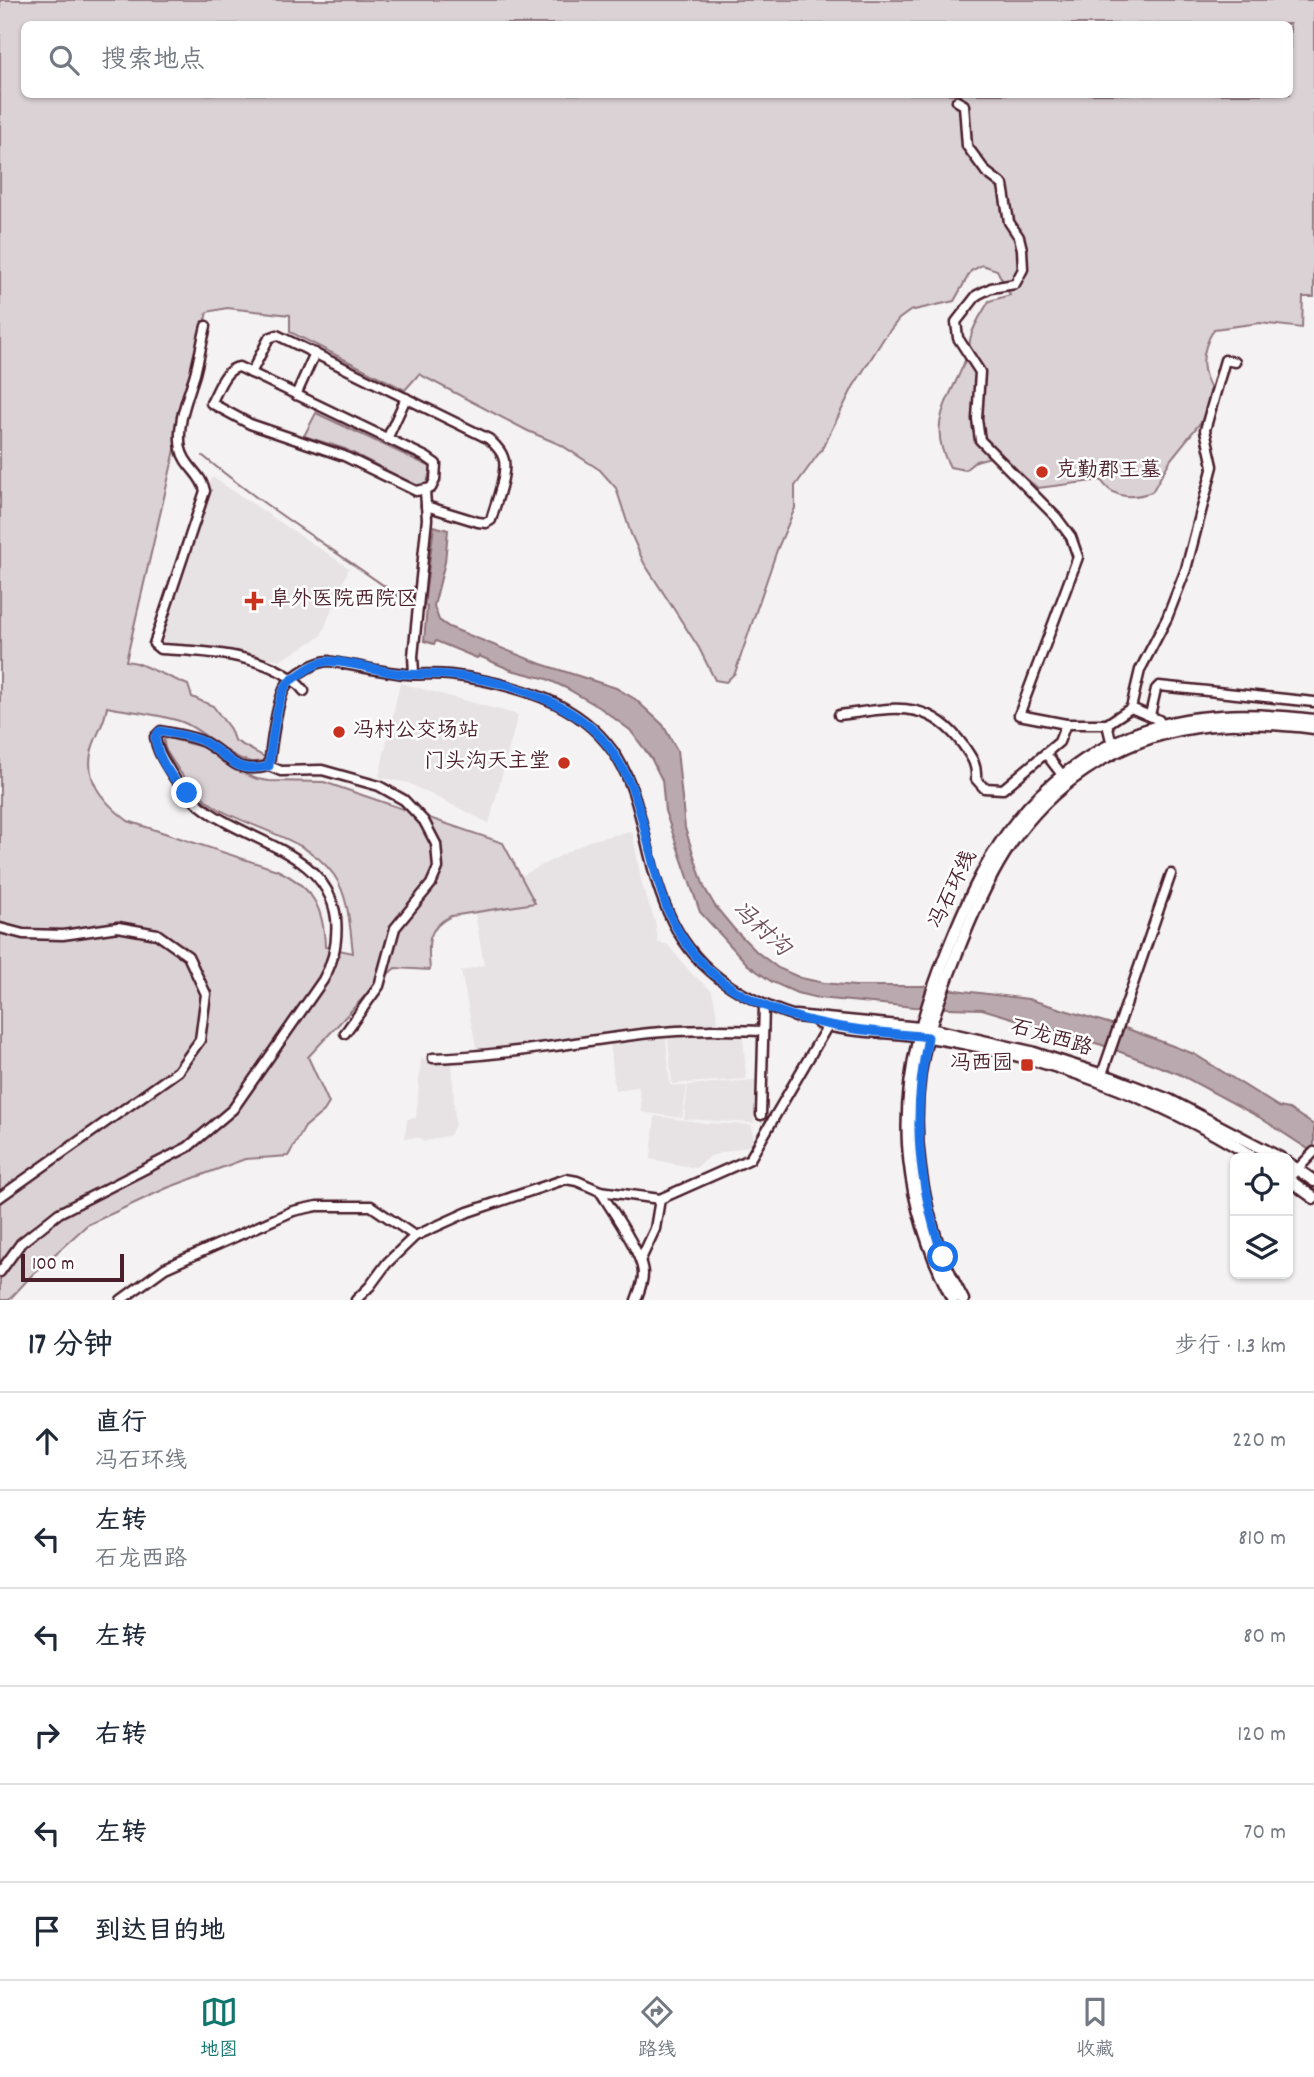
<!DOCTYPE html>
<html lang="zh">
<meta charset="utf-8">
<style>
body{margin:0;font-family:Dekko,"LXGW WenKai TC",sans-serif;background:#f6f6f7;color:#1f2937}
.controls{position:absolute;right:21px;bottom:21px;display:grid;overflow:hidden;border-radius:10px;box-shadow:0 2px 5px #0004}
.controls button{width:63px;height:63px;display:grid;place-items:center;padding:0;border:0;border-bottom:2px solid #e0e1e3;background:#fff;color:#1f2937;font:35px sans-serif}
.scale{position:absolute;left:21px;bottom:18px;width:103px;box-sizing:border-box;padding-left:7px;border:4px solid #4a1f2b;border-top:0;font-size:19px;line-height:24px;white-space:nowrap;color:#4a1f2b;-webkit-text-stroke:5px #fff;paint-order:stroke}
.stop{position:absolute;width:21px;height:21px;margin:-16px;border:5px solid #1a73e8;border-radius:50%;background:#fff}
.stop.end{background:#1a73e8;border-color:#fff;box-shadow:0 2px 7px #0008}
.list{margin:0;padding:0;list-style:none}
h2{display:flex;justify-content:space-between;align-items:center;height:91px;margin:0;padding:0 28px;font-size:30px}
h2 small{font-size:23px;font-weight:400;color:#747a83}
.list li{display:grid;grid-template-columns:46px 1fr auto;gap:21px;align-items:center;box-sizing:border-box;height:98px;padding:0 28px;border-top:2px solid #e0e1e3}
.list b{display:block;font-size:26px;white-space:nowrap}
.list p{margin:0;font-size:23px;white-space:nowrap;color:#747a83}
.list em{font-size:23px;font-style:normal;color:#747a83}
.icon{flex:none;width:38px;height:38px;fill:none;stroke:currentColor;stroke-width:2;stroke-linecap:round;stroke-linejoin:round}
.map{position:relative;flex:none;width:1314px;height:1300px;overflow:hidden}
.search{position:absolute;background:#fff;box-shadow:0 2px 5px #0004;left:21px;right:21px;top:21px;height:77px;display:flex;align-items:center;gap:18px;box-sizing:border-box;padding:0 24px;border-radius:10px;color:#747a83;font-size:26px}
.sheet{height:679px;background:#fff}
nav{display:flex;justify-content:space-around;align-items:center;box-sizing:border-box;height:98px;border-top:2px solid #e0e1e3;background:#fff;font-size:19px;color:#747a83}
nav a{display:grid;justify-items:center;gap:4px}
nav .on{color:#0f766e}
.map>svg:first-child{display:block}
.built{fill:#e7e2e3}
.green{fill:#dbd2d5;stroke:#927880;stroke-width:2;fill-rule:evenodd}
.water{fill:#baa9ae;stroke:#8d727a;stroke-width:2}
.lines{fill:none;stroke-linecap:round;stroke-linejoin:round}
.stream{stroke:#8d727a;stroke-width:2}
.minor-casing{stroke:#4a1f2b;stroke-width:13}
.major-casing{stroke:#4a1f2b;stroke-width:15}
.minor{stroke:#fff;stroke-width:8}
.major{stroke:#fff;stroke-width:10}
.route{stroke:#1a73e8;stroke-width:9}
.poi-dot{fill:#c8321e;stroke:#fff;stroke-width:2.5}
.labels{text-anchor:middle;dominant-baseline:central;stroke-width:5;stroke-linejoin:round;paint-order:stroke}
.poi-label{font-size:21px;fill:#4a1f2b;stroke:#fff;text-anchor:start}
.street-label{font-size:21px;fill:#4a1f2b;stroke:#fff}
.water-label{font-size:23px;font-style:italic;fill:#714f59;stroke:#fff}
</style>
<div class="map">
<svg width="1314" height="1300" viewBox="0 0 1314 1300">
<rect width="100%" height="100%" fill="#f4f2f2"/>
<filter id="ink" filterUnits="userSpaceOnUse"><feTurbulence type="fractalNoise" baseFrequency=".0143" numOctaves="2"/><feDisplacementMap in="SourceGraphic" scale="14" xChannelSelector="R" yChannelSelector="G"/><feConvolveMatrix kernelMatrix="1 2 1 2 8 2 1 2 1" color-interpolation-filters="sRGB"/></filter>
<g filter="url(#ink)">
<g class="built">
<polygon points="212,477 349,568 321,636 281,660 183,644 163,643 161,633"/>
<polygon points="400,683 518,715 489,823 408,783 379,777"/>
<polygon points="632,831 642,885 655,921 658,943 667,944 692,974 712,991 719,1026 654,1029 477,1051 461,971 484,965 473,901 589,841"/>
<polygon points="716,1033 743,1033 746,1079 672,1084 668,1037"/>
<polygon points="666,1037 670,1085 687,1086 682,1118 642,1112 639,1087 615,1090 610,1042"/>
<polygon points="421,1059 452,1059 455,1125 450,1135 422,1142 421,1138 405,1138 407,1119 416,1118"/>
<polygon points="755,1080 754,1123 684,1119 688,1085"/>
<polygon points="655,1116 705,1123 752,1125 753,1138 751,1145 710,1156 696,1168 651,1159"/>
</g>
<g class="green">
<path d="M0,0h1314v297h-11l-1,31 -42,-5 -46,6c-15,25 -14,43 1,67l-6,16 -38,47 -19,33c-20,7 -39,7 -51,-12l-63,8 -25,-20 -19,-12 -18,5 -11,9 -15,-3c-27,-48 5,-72 18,-115 2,-5 1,-11 3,-16 3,-12 12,-24 18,-35l21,-6 -13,-25 -15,-5 -11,6 -17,30 -44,10 -11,8 -15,19 -31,49 -31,62 -27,37v22l-18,42 -42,123 -9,9 -11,-2 -16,-32 -55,-85 -13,-29 -15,-46 -16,-18 -39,-25 -33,-14 -109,-57 -14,16 -115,-58v-17l-63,-7 -20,4 -81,349 11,2 51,22 4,12 21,9 17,23 4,11 34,19c-27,15 -60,-28 -86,-37 -23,-8 -50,-10 -75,-15 -2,14 -8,23 -13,36 -13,35 8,58 34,78l149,49c36,17 47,38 48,77l28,6c-3,-26 -4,-56 -19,-78 -28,-38 -77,-44 -115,-66 -20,-12 -33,-27 -45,-46 -5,-8 -11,-14 -10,-24l4,-1 34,9 45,28 10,4 12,2 55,1 179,61 32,60 -84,13c-26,13 -23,29 -21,54l-35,-2 -20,17 -67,72 21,46 -5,8 -19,16 -17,29 -43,3 -78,29 -80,37 -55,50 -23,25h-9zM24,24h1266v70h-1266z"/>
<polygon points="316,413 431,467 426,487 415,485 345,449 304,436"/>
</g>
<polygon class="water" points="434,526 448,530 445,562 434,606 439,620 449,627 541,664 616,688 635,699 663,725 677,750 685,828 704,887 715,906 734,929 757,952 778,968 801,978 824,983 855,986 923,986 1028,999 1128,1029 1194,1054 1279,1107 1289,1109 1314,1125 1314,1153 1259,1117 1179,1074 1102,1045 982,1009 914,1007 818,998 797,993 772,982 748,965 700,912 665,811 662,780 651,758 630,730 599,707 566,688 547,679 511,670 479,656 477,658 436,641 434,644 424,641 427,606 424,605"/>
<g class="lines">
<path class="stream" d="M203,456c65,54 137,97 205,147l6,1"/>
<defs>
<g id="minor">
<polyline points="957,101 964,105 967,146 986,172 1003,185 1009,222 1019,237 1022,249 1023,269 1015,284 991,288 977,295 956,322 958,338 980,372 977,419 980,440 1056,517 1071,537 1078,557 1019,715 1066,724"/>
<path d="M206,326c-4,16 -7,32 -11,48 -7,23 -19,50 -14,75 3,17 21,25 24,42l-51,153 6,5c43,2 116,5 144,42"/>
<path d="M239,367l187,90 10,7 -1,16 -4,8 -15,3 -72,-35 -94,-32 -39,-21c7,-12 13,-34 28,-36z"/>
<path d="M251,373l18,-35 8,-3 212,104c5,5 12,11 14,18 6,13 -8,48 -12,63l-5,3 -8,-1 -52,-16"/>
<polyline points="296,395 315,353"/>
<polyline points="387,439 406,398"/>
<polyline points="414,673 413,656 427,519 425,491"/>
<path d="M839,715c52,-6 88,-19 124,30 9,13 14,19 13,34l8,9 19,1 56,-47 7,-18h41l24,-16"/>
<polyline points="1150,715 1156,689 1159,686 1314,702"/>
<polyline points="1107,724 1112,745"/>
<polyline points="1163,731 1159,720 1131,708 1140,670 1167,618 1186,569 1213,466 1205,430 1225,360 1235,362"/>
<polyline points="1046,754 1063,776"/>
<polyline points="269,766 281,771 322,770 379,786 404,800 424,821 436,844 438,868 431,884 395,928 379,986 345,1033"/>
<polyline points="0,928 23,934 63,935 118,927 157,934 188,956 206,994 200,1040 178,1071 0,1197"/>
<path d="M433,1058c73,-2 145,-17 217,-25 38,-4 75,-3 113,-2"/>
<polyline points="1100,1080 1171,874"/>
<polyline points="761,1115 764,1006"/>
<polyline points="1288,1179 1314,1152"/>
<path d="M600,1191c11,18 43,63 43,83 0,9 -4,18 -7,26"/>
<polyline points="660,1199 750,1159 828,1025"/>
<path d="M0,1272l21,-29 38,-30 129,-66 45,-38 90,-129c11,-19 15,-39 13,-62 -8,-58 -68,-72 -112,-97 -21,-11 -42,-29 -54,-50 -7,-12 -13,-20 -15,-34l6,-6c13,3 31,5 43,11 28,15 29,33 65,24 2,-19 8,-67 18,-82 8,-10 29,-23 42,-23 5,1 10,2 15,3 18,3 35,7 53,9 17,3 35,0 53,2 35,4 86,16 116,34 84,49 68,127 102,203 24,56 70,86 127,104"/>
<polyline points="121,1300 165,1268 293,1211 317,1206 371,1206 415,1236"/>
<polyline points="356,1300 370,1286 387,1263 415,1236 468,1212 566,1179 577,1181 600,1191 660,1199 655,1229 641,1259"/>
</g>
<g id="major">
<polyline points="795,1016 930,1029 1031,1052 1112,1078 1169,1100 1280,1158"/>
<path d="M819,1023c36,10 73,8 110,14 115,18 228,59 326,121"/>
<polyline points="1288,1163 1314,1181"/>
<polyline points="1288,1179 1314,1198"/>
<path d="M953,1300c-25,-49 -42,-101 -45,-156 -4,-75 18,-142 46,-210 17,-41 36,-81 64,-115 28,-35 71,-67 114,-84 58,-24 121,-22 182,-15"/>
<path d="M963,1300c-44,-79 -60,-184 -33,-272 9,-31 21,-60 33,-90 28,-69 58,-125 122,-168 70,-48 148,-52 229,-42"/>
</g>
</defs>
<use href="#minor" class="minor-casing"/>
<use href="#major" class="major-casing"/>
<use href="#minor" class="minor"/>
<use href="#major" class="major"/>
</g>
</g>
<g class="lines" filter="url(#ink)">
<path class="route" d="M187,793c-15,-14 -30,-35 -32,-56l5,-6c14,3 32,5 44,11 28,15 29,33 65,24 2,-19 7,-66 18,-82 3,-4 9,-7 13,-10 7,-5 14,-10 23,-12 14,-4 56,9 73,11 17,3 35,0 53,2 55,5 126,26 160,72 53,70 29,157 100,223 59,55 143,59 219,67 -16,79 -11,143 15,220"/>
</g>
<g class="poi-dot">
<circle cx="1042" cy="472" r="7"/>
<path d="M250.5 590.5h7v7h7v7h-7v7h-7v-7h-7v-7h7z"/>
<circle cx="339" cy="732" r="7"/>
<circle cx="564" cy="763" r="7"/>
<rect x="1020" y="1058" width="14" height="14" rx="3.5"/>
</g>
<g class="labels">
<g class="poi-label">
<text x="1056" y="472">克勤郡王墓</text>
<text x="270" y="601">阜外医院西院区</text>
<text x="353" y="732">冯村公交场站</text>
<text x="550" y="763" text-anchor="end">门头沟天主堂</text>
<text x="1013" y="1065" text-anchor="end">冯西园</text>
</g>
<g class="street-label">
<text transform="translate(954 890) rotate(-64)">冯石环线</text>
<text transform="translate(1051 1039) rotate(16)">石龙西路</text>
</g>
<g class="water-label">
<text transform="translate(760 930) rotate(42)">冯村沟</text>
</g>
</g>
</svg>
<div class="controls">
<button><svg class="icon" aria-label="locate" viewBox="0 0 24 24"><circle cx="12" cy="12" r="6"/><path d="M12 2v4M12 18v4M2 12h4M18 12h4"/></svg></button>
<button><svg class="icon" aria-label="layers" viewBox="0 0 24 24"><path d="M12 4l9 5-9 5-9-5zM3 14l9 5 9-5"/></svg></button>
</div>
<div class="scale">100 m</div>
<div class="stop" style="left:943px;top:1257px"></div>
<div class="stop end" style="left:187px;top:793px"></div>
<div class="search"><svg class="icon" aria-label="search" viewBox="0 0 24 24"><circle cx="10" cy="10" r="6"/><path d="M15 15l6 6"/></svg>搜索地点</div>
</div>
<section class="sheet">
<h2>17 分钟<small>步行 · 1.3 km</small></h2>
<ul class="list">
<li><svg class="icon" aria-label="ahead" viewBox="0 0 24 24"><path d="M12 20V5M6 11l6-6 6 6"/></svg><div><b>直行</b><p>冯石环线</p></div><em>220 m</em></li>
<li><svg class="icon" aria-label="left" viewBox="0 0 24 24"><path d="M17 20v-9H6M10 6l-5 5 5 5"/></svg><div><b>左转</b><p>石龙西路</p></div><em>810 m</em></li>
<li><svg class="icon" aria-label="left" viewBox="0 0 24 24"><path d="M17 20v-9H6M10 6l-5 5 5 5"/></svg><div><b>左转</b></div><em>80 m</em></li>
<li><svg class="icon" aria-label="right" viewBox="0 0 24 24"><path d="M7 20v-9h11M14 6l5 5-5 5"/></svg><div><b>右转</b></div><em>120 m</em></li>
<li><svg class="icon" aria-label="left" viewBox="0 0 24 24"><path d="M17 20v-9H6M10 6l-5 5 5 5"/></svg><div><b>左转</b></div><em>70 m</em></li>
<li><svg class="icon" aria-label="arrive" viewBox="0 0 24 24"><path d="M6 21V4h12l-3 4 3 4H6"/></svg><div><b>到达目的地</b></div></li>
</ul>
</section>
<nav>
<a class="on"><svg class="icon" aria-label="map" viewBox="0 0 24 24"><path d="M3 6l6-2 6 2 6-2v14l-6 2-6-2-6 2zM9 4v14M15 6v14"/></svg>地图</a>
<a><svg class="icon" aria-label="directions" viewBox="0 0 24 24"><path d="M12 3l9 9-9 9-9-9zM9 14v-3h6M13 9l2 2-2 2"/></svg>路线</a>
<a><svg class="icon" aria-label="saved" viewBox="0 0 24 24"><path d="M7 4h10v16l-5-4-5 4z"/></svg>收藏</a>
</nav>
